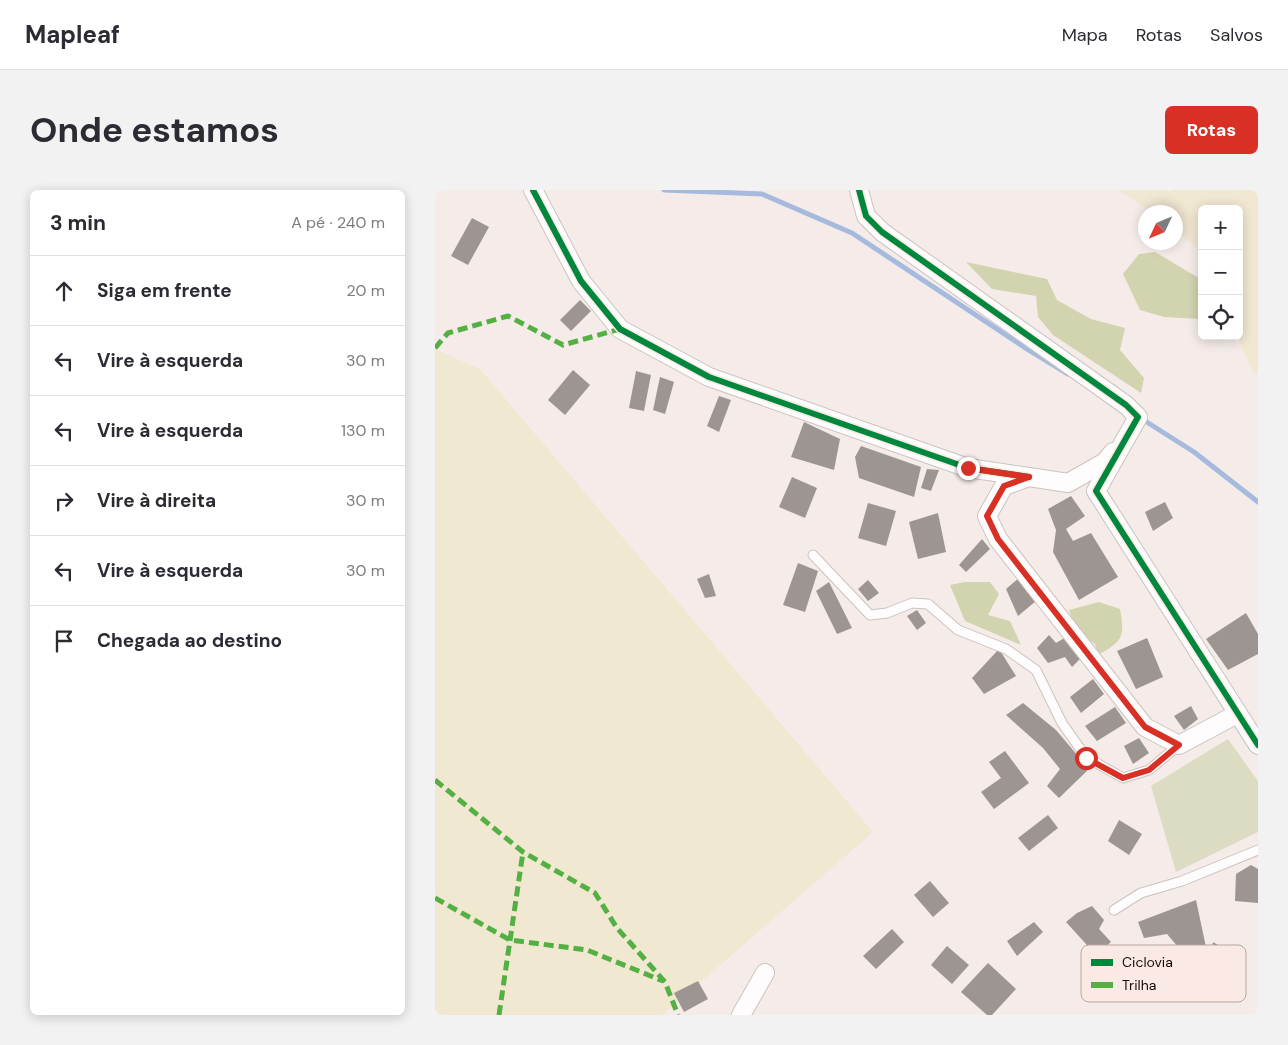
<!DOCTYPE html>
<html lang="pt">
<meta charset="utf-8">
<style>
body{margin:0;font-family:"DM Sans",sans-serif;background:#f2f2f3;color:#2b2b33}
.controls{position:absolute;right:15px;top:15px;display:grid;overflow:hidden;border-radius:8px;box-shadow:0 2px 12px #0003}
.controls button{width:45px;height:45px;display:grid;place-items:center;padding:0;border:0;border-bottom:1px solid #e1e1e2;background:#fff;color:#2b2b33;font:25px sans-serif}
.compass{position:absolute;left:703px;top:15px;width:45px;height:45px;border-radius:50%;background:#fff;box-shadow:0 2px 12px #0003;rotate:226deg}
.stop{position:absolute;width:15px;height:15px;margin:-11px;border:4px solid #d93025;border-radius:50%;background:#fff}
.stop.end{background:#d93025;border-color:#fff;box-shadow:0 1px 5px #0008}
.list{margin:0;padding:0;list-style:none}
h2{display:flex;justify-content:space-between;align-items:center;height:65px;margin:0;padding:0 20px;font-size:21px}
h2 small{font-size:16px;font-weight:400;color:#7c7c81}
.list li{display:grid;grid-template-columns:32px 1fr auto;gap:15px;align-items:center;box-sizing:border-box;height:70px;padding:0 20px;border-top:1px solid #e1e1e2}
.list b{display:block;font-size:19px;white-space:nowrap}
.list em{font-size:16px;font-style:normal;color:#7c7c81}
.icon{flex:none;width:28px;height:28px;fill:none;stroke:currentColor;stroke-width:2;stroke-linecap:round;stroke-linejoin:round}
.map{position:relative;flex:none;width:823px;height:825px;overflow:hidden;border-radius:8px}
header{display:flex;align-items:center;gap:30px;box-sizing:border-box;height:70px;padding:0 25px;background:#fff;border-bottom:1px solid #e1e1e2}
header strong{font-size:24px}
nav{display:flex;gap:28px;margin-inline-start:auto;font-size:18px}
.intro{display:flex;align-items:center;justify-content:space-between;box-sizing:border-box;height:120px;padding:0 30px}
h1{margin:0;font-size:35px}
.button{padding:12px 22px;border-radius:8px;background:#d93025;color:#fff;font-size:18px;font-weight:700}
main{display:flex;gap:30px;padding:0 30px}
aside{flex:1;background:#fff;border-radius:8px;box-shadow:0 2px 12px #0003}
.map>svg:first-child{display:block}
.green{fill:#dcdcc2}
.forest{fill:#d2d3af}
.sand{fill:#f1e8d2}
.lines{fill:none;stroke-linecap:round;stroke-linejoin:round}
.stream{stroke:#a5badc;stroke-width:5}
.building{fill:#9d9591}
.service-casing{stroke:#ccc3c0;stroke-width:11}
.minor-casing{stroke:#ccc3c0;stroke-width:20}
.service{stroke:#fefcfc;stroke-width:9}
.minor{stroke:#fefcfc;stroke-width:18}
.quiet{stroke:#55b044;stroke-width:5;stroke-dasharray:10 5;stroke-linecap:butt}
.cycleway-casing{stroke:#fbeae3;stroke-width:9}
.cycleway{stroke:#00873e;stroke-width:6}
.route{stroke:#d93025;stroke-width:6}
.key{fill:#fbeae3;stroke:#b5a7a1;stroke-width:1}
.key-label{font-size:14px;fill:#130a07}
</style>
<header>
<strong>Mapleaf</strong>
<nav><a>Mapa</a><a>Rotas</a><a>Salvos</a></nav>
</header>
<div class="intro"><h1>Onde estamos</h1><a class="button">Rotas</a></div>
<main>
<aside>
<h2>3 min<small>A pé · 240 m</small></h2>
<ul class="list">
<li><svg class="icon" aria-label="ahead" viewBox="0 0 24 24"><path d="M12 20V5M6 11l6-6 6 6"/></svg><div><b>Siga em frente</b></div><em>20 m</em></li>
<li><svg class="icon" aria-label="left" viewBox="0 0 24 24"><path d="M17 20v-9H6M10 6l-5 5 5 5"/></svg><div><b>Vire à esquerda</b></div><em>30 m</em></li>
<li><svg class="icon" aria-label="left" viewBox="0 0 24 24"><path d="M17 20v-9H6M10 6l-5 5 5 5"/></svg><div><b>Vire à esquerda</b></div><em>130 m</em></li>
<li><svg class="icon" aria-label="right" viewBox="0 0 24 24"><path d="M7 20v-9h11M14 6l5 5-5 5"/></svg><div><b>Vire à direita</b></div><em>30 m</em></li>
<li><svg class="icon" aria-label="left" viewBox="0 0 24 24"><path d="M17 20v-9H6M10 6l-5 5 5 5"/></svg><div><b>Vire à esquerda</b></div><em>30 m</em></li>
<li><svg class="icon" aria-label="arrive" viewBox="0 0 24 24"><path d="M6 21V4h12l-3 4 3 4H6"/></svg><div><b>Chegada ao destino</b></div></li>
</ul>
</aside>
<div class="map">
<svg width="823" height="825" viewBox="0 0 823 825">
<rect width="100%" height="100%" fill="#f5ece9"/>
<polygon class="green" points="793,549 823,591 823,642 741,682 716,596"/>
<g class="forest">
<polygon points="720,62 767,90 767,124 765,129 729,127 705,120 688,84 704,64"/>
<polygon points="531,72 612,89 622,110 656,129 690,138 685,160 709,188 706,203 618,145 603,127 601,106 557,99"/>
<polygon points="530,392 555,392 564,404 553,425 575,431 586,455 530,431 515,395"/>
<path d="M664,412l21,7c5,28 3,32 -22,46l-3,-11 -19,-13 -7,-21z"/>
</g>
<g class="sand">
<polygon points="683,0 731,0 734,2 736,0 823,0 823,185 817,180 802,146 804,146 804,100 809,95 804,92 804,19 767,19 767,62 741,41 741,22 716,22"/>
<polygon points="0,159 45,179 438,642 228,825 0,825"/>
</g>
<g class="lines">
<g class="stream">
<polyline points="229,0 327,4 417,43 589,157 633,184"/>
<polyline points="707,229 759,262 823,312"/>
</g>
</g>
<g class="building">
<polygon points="37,28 54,37 33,75 16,66"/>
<polygon points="145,110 156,121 136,141 125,130"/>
<polygon points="138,180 155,195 130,225 113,210"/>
<polygon points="201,181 216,185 209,221 194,218"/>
<polygon points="225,187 239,192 230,224 218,220"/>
<polygon points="284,206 296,210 284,242 272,236"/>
<polygon points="369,232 405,249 399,280 356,267"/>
<polygon points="426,256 486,277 479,307 424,288 420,267"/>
<polygon points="492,279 504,280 496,301 486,298"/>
<polygon points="357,287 382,298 370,328 344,317"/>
<polygon points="636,306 650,326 631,339 638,351 656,343 683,387 644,410 618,362 621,340 613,319"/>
<polygon points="730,312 738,328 718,341 710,322"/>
<polygon points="433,313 461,321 451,356 423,348"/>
<polygon points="503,323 511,362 483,369 474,332"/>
<polygon points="547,349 555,359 531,382 524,375"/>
<polygon points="363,373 383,381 370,422 348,415"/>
<polygon points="274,384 281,406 270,408 262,389"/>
<polygon points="584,388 601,411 583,426 571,399"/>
<polygon points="433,390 444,403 433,411 423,399"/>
<polygon points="394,392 417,438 402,444 381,401"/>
<polygon points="482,420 491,433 482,440 472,426"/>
<polygon points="811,423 823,444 823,464 793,480 771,449"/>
<polygon points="614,445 621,453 631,447 645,469 637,477 630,467 613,473 602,458"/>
<polygon points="712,448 728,487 701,499 682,461"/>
<polygon points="564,459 581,486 549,504 537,488"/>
<polygon points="658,489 669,504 646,523 635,507"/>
<polygon points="588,513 621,540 654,579 624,608 612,596 625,579 608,558 571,525"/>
<polygon points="756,516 763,529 749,540 739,526"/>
<polygon points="680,517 691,533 662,551 650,536"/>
<polygon points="704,548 714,563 698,574 689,556"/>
<polygon points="570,561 594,593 559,619 546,602 566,588 554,572"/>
<polygon points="613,625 623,638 594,661 583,648"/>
<polygon points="684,630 707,644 694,665 673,651"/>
<polygon points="816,675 823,679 823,713 800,711 801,684"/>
<polygon points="495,691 514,713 498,727 479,705"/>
<polygon points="761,710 771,757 744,758 732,744 709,748 703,732"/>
<polygon points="657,716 669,730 664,739 676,752 661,765 631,732 642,723"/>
<polygon points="599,732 608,742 582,766 572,751"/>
<polygon points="457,739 469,752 441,779 428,766"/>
<polygon points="778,752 800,765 792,797 774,782"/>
<polygon points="512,756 534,775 517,794 496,775"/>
<polygon points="553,773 581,799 557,825 552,825 526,802"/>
<polygon points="263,791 273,809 249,822 239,803"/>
</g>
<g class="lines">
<defs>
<g id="service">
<polyline points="378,365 435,425 452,423 477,413 493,414 523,440 571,459 601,480 627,533 651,567 688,588 714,580 744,555"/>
<polyline points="679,720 706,703 747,691 823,660"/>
</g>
<g id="minor">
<polyline points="98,0 146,91 185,139 274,187 533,278 594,287"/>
<polyline points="424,0 431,26 447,42 691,215 703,227 661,301 823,555"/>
<polyline points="678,262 670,272 633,293 594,287 569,296 552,326 563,349 710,537 744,555 802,524"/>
<polyline points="306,825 330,783"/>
</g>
</defs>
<use href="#service" class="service-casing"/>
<use href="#minor" class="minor-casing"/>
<use href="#service" class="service"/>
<use href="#minor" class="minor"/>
<g class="quiet">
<polyline points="0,158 13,143 73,126 128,155 185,139"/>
<polyline points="0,590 88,662 160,703 182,738 230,792 243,825"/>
<polyline points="0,708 75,750 152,760 228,791"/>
<polyline points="64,825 88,662"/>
</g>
<defs>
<g id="cycleway">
<polyline points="98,0 146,91 185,139 274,187 533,278 594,287"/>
<polyline points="424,0 431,26 447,42 691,215 703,227 661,301 823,555"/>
</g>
</defs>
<use href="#cycleway" class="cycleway-casing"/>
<use href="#cycleway" class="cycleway"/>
</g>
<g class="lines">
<polyline class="route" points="533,278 594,287 569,296 552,326 563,349 710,537 744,555 714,580 688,588 651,568"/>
</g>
<rect x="646" y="755" width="165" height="57" rx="8" class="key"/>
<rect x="656" y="769" width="22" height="7" fill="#00873e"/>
<rect x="656" y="792" width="22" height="6" fill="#55b044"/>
<g class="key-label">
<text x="687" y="777">Ciclovia</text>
<text x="687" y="800">Trilha</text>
</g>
</svg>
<div class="controls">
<button>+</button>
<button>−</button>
<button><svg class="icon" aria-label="locate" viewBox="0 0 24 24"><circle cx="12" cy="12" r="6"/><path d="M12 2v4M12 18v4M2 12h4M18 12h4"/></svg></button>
</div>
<svg class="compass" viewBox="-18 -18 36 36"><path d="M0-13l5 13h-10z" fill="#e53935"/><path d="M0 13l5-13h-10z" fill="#7c7c81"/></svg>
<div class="stop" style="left:651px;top:568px"></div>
<div class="stop end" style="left:533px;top:278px"></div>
</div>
</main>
